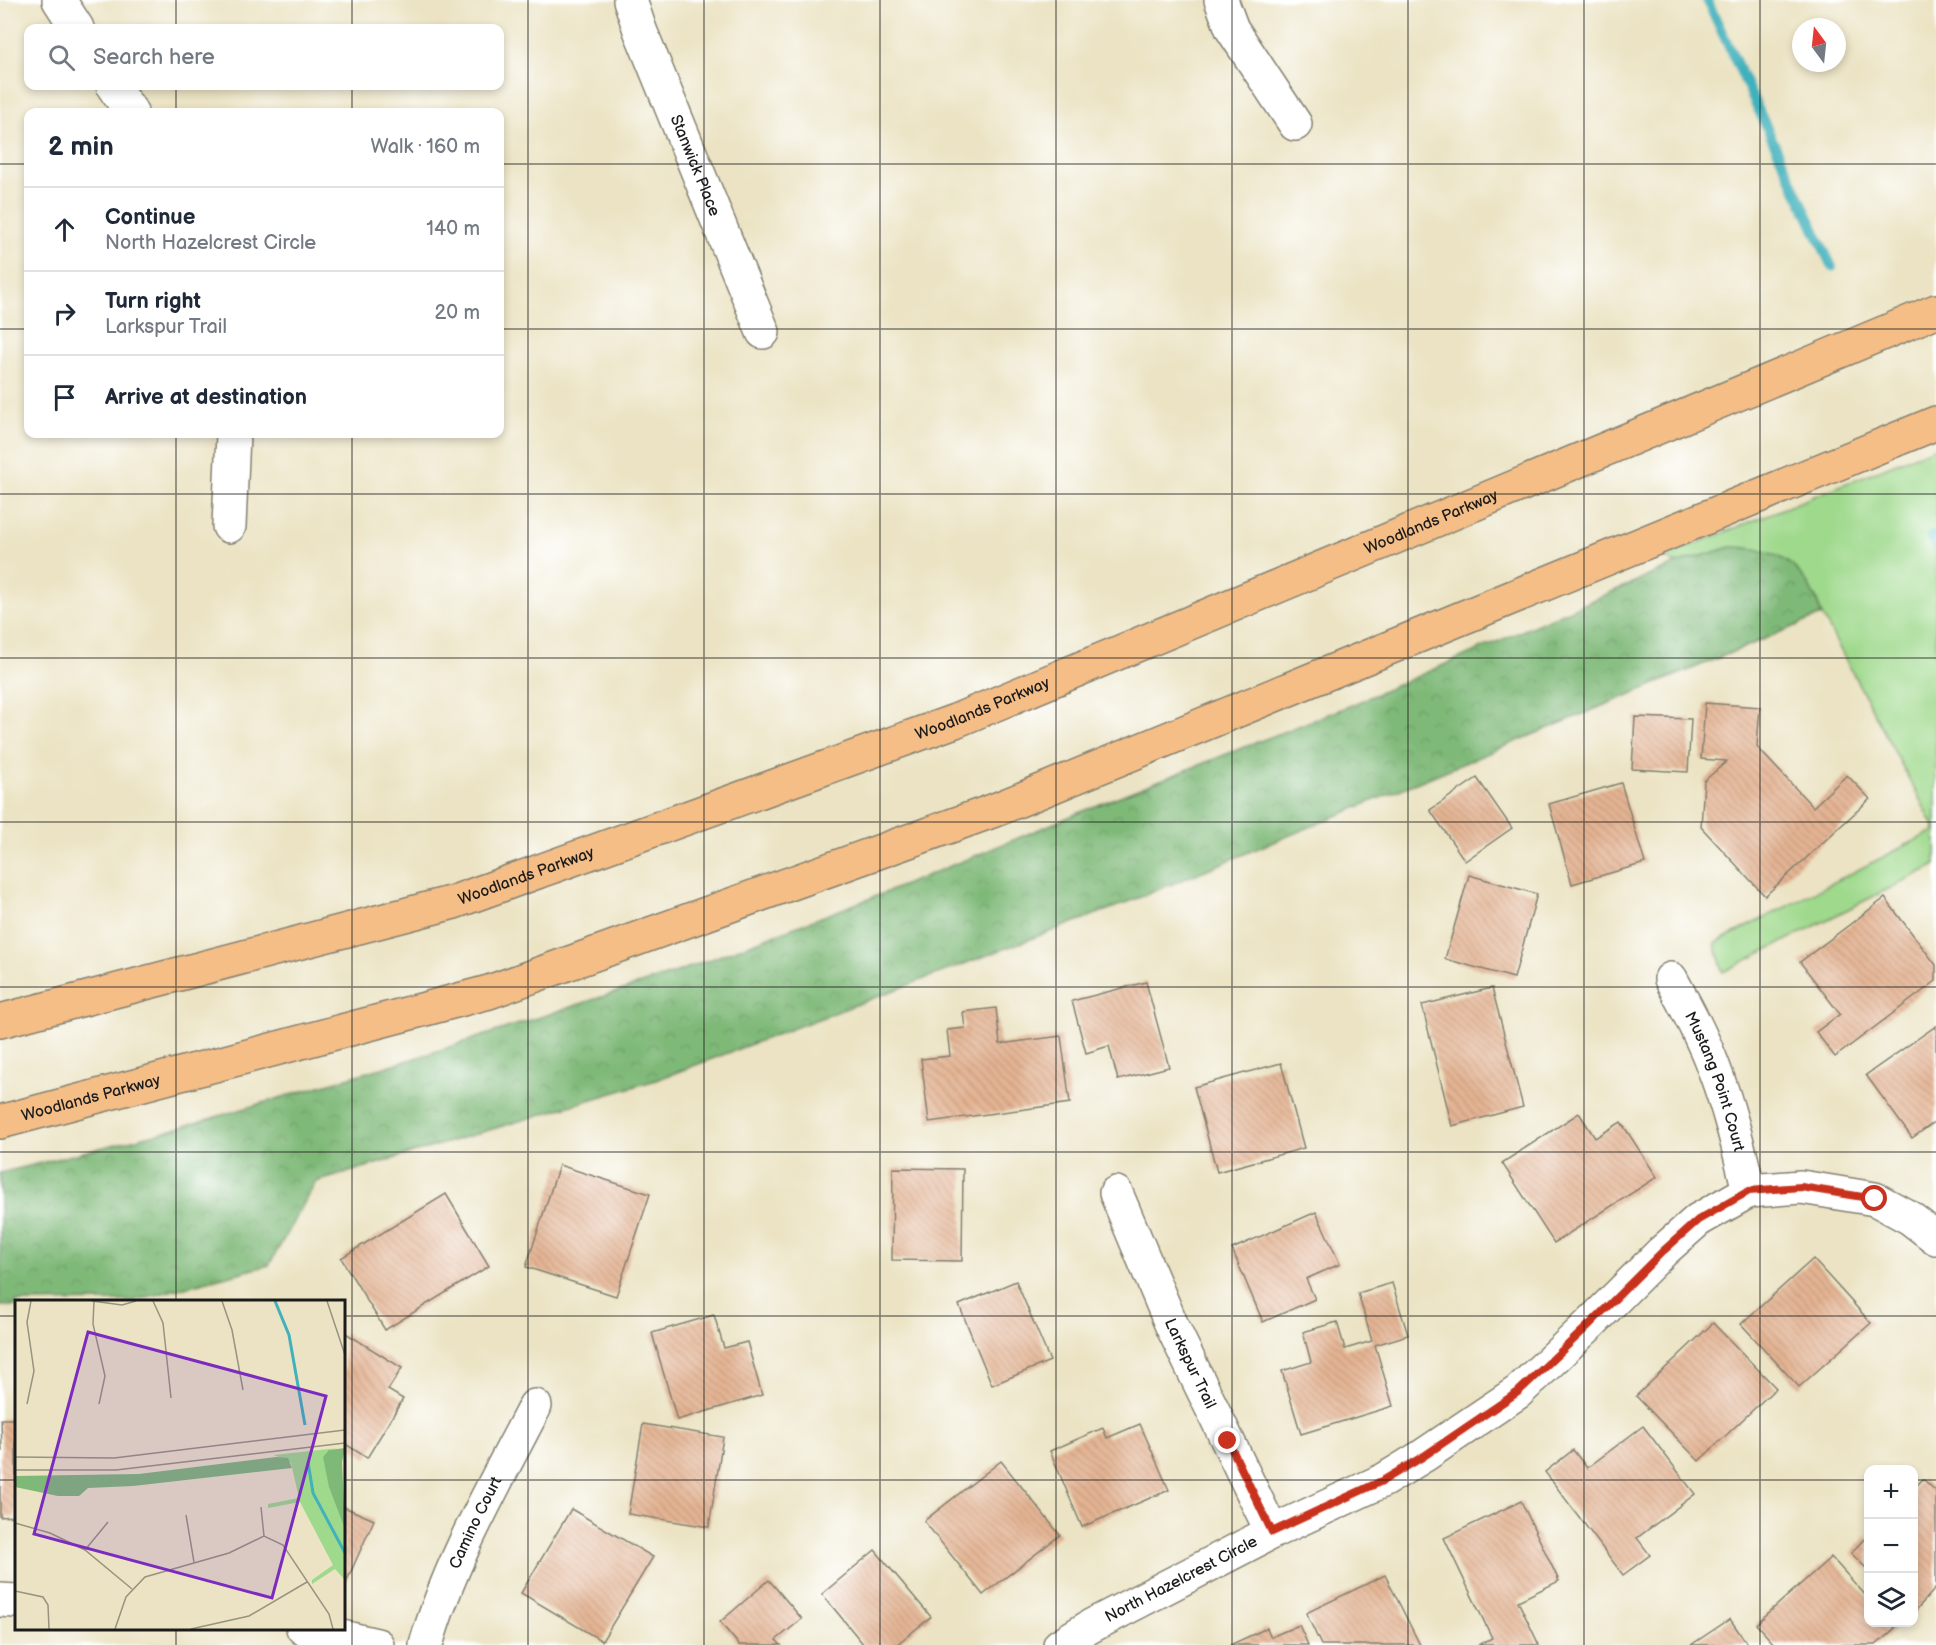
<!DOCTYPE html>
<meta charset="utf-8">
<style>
body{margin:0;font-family:"Balsamiq Sans",sans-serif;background:#f2f2f3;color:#1f2937}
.controls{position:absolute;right:18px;bottom:18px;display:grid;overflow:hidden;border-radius:12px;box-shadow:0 3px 9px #0003}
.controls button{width:54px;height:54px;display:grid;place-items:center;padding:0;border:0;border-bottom:2px solid #e0e1e3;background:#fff;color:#1f2937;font:30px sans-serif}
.compass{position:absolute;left:1792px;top:18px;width:54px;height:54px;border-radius:50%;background:#fff;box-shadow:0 3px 9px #0003;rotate:345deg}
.stop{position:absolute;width:18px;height:18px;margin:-14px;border:4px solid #c8321e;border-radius:50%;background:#fff}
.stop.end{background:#c8321e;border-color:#fff;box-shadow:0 2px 6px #0008}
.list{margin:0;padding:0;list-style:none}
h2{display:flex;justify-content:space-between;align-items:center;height:78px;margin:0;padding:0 24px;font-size:26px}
h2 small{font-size:20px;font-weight:400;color:#747a83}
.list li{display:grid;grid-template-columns:39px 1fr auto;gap:18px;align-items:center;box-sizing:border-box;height:84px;padding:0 24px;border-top:2px solid #e0e1e3}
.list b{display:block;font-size:22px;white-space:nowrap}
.list p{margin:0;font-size:20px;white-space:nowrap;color:#747a83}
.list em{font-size:20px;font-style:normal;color:#747a83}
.icon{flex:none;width:33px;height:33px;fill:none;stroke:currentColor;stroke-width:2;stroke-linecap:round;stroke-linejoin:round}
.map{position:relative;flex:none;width:1936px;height:1645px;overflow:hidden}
.search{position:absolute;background:#fff;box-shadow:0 3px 9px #0003;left:24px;top:24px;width:480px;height:66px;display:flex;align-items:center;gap:15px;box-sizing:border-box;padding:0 21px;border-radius:12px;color:#747a83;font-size:22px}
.panel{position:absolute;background:#fff;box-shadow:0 3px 9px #0003;left:24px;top:108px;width:480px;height:330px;border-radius:12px}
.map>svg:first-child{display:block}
.grass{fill:#9fd98c;stroke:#5e7a54;stroke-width:1.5}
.forest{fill:url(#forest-crowns);stroke:#4e6a4a;stroke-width:1.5}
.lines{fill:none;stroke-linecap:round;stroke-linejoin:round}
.stream{stroke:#41b1bc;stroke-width:10}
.building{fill:url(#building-back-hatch)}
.minor-casing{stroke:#848070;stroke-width:36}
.major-casing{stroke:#848070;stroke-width:36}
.minor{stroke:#fff;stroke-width:33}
.major{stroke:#f6be87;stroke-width:33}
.route{stroke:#c8321e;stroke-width:8}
.grid{fill:none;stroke:#1c1c1c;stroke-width:1.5;stroke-opacity:0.55}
.labels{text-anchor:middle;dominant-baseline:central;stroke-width:4.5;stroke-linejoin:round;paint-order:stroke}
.street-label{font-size:16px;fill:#1c1c1c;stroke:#fff}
.inset-river{fill:none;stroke:#41b1bc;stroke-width:3}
.inset-road{fill:none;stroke:#989380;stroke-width:1.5}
.view{fill:#7b2cbf;fill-opacity:0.15;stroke:#7b2cbf;stroke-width:3}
.inset-edge{fill:none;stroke:#1c1c1c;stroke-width:3}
</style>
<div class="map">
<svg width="1936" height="1645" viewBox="0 0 1936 1645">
<defs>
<pattern id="forest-crowns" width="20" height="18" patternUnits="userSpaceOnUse" patternTransform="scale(1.5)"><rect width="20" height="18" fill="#7fb978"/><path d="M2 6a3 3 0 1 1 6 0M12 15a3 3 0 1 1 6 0" fill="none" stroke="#6d9e67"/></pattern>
<pattern id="building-back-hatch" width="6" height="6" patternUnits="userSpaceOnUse" patternTransform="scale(1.5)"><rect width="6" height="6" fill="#e4b493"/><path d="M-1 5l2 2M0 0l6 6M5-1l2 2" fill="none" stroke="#c39a7e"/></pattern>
</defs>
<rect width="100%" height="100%" fill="#fff"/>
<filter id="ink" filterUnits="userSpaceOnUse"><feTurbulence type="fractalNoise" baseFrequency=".0167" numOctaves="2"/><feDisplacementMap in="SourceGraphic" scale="12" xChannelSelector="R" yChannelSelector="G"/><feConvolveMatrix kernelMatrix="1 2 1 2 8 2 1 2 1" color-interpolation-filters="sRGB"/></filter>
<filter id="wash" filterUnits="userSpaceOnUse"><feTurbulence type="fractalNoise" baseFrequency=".008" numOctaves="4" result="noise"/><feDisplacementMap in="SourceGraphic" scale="24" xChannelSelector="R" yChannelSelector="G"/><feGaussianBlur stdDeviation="1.35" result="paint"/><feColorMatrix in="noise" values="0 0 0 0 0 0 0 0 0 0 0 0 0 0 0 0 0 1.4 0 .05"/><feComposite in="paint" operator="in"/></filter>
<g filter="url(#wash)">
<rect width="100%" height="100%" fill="#ebe3c3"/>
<polygon class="grass" points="1936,447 1936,865 1723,972 1715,943 1936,830 1822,615 1815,596 1730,547 1676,564 1663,557"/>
<path class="forest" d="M1730,547c51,0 76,21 92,68l-696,288 -470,177 -340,102 -47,83 -137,36 -116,1v4h-16v-133l168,-42 254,-75 255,-84 215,-82 223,-92 234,-92 327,-142z"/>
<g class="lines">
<g class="stream">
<polyline points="1707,0 1832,267"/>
<polyline points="1931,536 1936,546"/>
</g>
</g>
<g id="blocks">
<g class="building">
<polygon points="1705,703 1760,707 1757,747 1813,807 1847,775 1870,799 1765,896 1701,827 1704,781 1727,761 1701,759"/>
<polygon points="1635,717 1691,719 1688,772 1632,769"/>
<polygon points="1477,778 1512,828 1465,861 1430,810"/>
<polygon points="1621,783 1645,863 1572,884 1549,804"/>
<polygon points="1469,875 1537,894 1514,978 1445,959"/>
<polygon points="1885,898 1936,965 1936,981 1835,1057 1816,1032 1840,1014 1800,962"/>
<polygon points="1146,982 1169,1067 1118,1080 1109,1046 1086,1053 1072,1001"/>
<polygon points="1492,988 1523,1107 1452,1126 1422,1005"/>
<polygon points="996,1008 1000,1044 1061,1036 1070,1103 929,1122 921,1059 950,1056 947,1030 965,1028 963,1012"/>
<polygon points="1936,1026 1936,1121 1912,1138 1866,1075"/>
<polygon points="1281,1063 1304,1148 1217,1172 1194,1087"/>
<polygon points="1579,1113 1595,1138 1621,1122 1657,1177 1554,1243 1502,1163"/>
<polygon points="559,1165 650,1194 616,1296 526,1267"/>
<polygon points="893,1168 963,1169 962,1261 892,1260"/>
<polygon points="446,1194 489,1266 385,1330 341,1258"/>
<polygon points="1316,1212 1340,1264 1306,1279 1315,1299 1263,1322 1232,1249"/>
<polygon points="1813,1259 1871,1323 1799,1387 1741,1324"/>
<polygon points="1016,1281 1050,1361 992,1385 959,1305"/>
<polygon points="1392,1283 1408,1335 1375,1345 1393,1406 1301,1434 1282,1371 1311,1362 1303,1332 1337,1322 1345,1349 1372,1341 1358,1293"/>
<polygon points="714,1315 724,1348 747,1342 762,1395 677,1420 652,1333"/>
<polygon points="1713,1323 1776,1388 1699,1461 1636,1396"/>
<polygon points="344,1332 402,1368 388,1390 403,1399 367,1458 344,1443"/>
<polygon points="1,1419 16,1419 16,1516 0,1517 0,1451 2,1451"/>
<polygon points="643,1424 723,1437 709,1527 628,1514"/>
<polygon points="1140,1424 1169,1490 1082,1527 1050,1451 1103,1428 1107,1438"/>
<polygon points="1643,1426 1695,1494 1637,1538 1650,1555 1623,1575 1545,1472 1573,1450 1587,1468"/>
<polygon points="1001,1461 1060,1535 983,1595 924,1521"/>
<polygon points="1923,1479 1936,1491 1936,1588 1914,1612 1914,1488"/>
<polygon points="1521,1501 1559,1581 1518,1601 1539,1645 1478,1645 1492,1638 1444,1538"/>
<polygon points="344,1507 374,1520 344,1587"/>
<polygon points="571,1509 653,1557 602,1641 521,1593"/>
<polygon points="1868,1535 1868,1570 1851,1553"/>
<polygon points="875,1550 931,1617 896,1645 864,1645 822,1594"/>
<polygon points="1831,1557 1868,1598 1868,1622 1891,1622 1895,1628 1876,1645 1775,1645 1756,1624"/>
<polygon points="1385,1575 1420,1645 1321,1645 1306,1613"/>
<polygon points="769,1580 802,1619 776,1640 781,1645 739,1645 720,1622"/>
<polygon points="1730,1619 1748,1645 1691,1645"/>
<polygon points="1299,1625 1308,1645 1230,1645 1267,1628 1271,1637"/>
</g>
</g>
</g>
<g filter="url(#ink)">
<use href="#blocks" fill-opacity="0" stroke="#848070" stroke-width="1.5"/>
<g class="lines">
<defs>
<g id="minor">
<polyline points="59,0 77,28"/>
<path id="s1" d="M630,0l10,30 123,302"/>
<polyline points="1221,0 1232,29 1295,124"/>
<polyline points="113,86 131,112"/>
<polyline points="229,526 233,434"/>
<path id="s2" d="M1671,979c15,28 31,57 42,87 16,41 26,83 36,125"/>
<path id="s3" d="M1116,1193l56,133 100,206"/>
<polyline points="0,1600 16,1601"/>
<polyline points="303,1628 377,1645"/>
<path id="s4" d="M426,1645c23,-82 70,-163 109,-239"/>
<path id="s5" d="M1060,1645l31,-19 181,-94 112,-52 39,-24 95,-64 72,-68 72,-72 36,-32 51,-29 52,-4 74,12 35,19 26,20"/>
</g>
<g id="major">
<path id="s6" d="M0,1021l454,-119 501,-181 981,-410"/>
<path id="s7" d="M0,1122l489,-130 506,-182 941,-387"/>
</g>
</defs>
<use href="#minor" class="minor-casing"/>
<use href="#major" class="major-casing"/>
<use href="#minor" class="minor"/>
<use href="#major" class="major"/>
</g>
</g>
<g class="lines" filter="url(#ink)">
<polyline class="route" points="1228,1441 1272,1532 1384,1480 1424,1456 1518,1392 1590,1324 1662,1252 1698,1220 1749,1191 1801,1187 1875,1199"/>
</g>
<path class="grid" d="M176,0v28M352,0v28M528,0v1645M704,0v1645M880,0v1645M1056,0v1645M1232,0v1645M1408,0v1645M1584,0v1645M1760,0v1645M176,86v26M352,86v26M0,164h28M500,164h1436M0,329h28M500,329h1436M176,434v868M352,434v1211M0,494h1936M0,658h1936M0,822h1936M0,987h1936M0,1152h1936M0,1316h16M344,1316h1592M0,1480h16M344,1480h1524M1914,1480h22M176,1628v17"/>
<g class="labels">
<g class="street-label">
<text stroke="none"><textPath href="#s1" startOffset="178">Stanwick Place</textPath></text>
<text stroke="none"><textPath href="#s6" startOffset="1518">Woodlands Parkway</textPath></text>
<text stroke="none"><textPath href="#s6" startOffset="1032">Woodlands Parkway</textPath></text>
<text stroke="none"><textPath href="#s6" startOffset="546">Woodlands Parkway</textPath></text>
<text stroke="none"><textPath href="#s2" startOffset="112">Mustang Point Court</textPath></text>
<text stroke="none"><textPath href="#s7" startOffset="94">Woodlands Parkway</textPath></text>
<text stroke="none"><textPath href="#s3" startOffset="186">Larkspur Trail</textPath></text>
<text stroke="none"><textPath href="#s4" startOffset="132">Camino Court</textPath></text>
<text stroke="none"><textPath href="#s5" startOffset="138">North Hazelcrest Circle</textPath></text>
</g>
</g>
<g transform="translate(15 1300)">
<rect width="330" height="330" fill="#ebe3c3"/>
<path d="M323,148l-9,2 16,79v51l-10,-11 -23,15v-4l21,-15 -33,-63 -32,6v-4l31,-6 -8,-35 -17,-8z" fill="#9fd98c"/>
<path d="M330,148l-3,14 3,67 -16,-42 -6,-30 6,-7zM261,157l12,1 4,10 -159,18 -45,2 -9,8h-21l-43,-9v-11l124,-2z" fill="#7fb978"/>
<path class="inset-river" d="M260,1l14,34 16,90M293,162l5,31 32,60"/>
<path class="inset-road" d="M77,1l30,4 14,-4M79,1l-1,23 12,52 -6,28M138,1l10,22 8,75M207,1l10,29 11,60M312,1l18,54M12,104l7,-33 -7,-49 4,-21M0,157l99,1 231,-28M0,170h101l229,-27M246,207l3,29M171,215l8,47M0,223l35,10 35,17 47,39M70,250l23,-28M0,291l28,6 5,8 1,24M100,329l11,-32 19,-20 84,-24 35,-17 19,9 46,69 4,15M176,329l58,-13 58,-34"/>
<path class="view" d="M73,32l238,64 -54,202 -238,-64z"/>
<rect width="330" height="330" class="inset-edge"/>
</g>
</svg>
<div class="controls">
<button>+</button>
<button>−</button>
<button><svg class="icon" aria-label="layers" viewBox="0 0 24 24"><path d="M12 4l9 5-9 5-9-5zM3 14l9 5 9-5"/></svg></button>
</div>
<svg class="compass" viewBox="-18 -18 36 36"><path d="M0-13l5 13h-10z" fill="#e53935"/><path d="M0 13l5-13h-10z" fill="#747a83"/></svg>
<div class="stop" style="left:1875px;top:1199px"></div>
<div class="stop end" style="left:1228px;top:1441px"></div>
<div class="search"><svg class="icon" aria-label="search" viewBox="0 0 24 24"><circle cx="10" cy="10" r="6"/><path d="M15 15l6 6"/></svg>Search here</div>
<section class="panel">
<h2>2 min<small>Walk · 160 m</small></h2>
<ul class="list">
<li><svg class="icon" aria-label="ahead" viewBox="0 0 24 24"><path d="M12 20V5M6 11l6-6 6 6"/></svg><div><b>Continue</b><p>North Hazelcrest Circle</p></div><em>140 m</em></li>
<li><svg class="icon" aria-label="right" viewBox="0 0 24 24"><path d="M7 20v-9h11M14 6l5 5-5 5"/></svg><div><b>Turn right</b><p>Larkspur Trail</p></div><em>20 m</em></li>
<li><svg class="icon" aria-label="arrive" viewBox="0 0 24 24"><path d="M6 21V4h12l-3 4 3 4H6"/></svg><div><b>Arrive at destination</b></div></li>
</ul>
</section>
</div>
